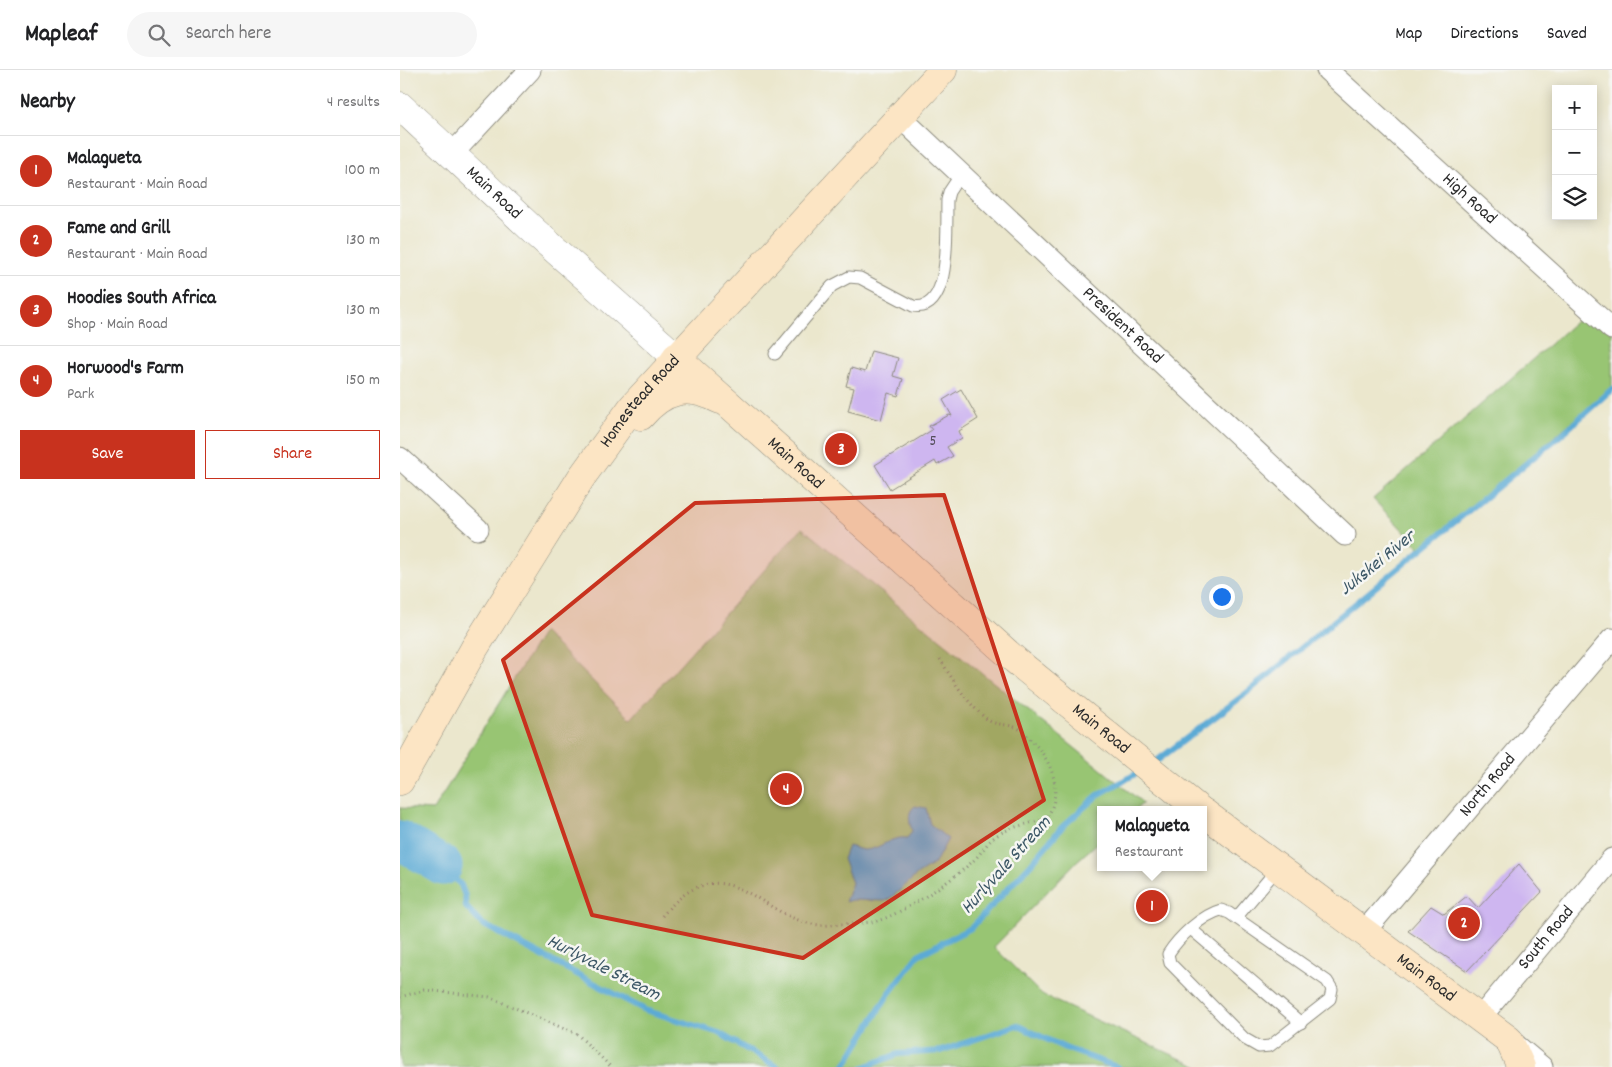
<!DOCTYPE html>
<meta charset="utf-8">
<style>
body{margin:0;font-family:Dekko,sans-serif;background:#f6f6f6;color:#202124}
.controls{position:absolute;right:15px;top:15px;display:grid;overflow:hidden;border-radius:0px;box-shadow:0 2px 12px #0003}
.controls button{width:45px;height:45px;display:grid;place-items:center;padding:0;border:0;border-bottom:1px solid #e0e0e0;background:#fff;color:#202124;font:25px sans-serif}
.you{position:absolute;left:821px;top:526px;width:18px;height:18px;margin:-12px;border:4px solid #fff;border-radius:50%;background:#1a73e8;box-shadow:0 0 0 8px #1a73e833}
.badge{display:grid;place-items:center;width:32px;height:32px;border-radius:50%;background:#c8321e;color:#fff;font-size:16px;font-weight:700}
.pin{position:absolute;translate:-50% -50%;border:2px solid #fff;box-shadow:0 1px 5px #0006}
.popup{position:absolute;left:697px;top:736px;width:110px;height:65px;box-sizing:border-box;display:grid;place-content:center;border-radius:0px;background:#fff;filter:drop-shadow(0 1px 4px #0005);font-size:16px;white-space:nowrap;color:#757577}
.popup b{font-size:19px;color:#202124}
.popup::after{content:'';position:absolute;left:50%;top:100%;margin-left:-10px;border:10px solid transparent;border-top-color:#fff}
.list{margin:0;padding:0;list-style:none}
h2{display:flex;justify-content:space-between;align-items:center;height:65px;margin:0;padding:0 20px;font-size:21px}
h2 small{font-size:16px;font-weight:400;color:#757577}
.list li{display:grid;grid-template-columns:32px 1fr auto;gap:15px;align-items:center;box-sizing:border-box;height:70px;padding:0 20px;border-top:1px solid #e0e0e0}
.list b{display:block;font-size:19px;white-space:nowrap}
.list p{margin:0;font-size:16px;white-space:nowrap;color:#757577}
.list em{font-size:16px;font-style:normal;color:#757577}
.actions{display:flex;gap:10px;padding:15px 20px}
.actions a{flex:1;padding:11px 0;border:1px solid #c8321e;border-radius:0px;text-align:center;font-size:18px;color:#c8321e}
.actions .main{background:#c8321e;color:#fff}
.icon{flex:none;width:28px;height:28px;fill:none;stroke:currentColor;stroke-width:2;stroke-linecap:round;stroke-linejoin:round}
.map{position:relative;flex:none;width:1212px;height:997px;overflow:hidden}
header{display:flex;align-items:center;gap:30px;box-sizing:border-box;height:70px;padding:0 25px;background:#fff;border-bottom:1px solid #e0e0e0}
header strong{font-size:24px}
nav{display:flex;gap:28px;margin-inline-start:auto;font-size:18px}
.search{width:350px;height:45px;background:#f6f6f6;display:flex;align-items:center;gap:12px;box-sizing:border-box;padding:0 18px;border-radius:28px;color:#757577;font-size:19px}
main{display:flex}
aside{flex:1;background:#fff}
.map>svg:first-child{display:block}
.green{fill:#98c573;stroke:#62784f}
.water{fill:#5baad5;stroke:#436a80}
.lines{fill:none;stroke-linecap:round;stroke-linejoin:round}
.stream{stroke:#5baad5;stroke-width:6}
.river{stroke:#5baad5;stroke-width:39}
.building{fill:#ceb6f0}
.service-casing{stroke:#8b897c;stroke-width:13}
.minor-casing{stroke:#8b897c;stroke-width:23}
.tertiary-casing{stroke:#8b897c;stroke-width:29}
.secondary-casing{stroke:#8b897c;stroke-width:29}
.path{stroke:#8b897c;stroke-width:3;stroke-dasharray:1 4;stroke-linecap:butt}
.service{stroke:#fff;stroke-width:11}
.minor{stroke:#fff;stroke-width:21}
.tertiary{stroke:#fff;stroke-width:28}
.secondary{stroke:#fce5c4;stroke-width:28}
.marked{fill:#c8321e;fill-opacity:0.2;stroke:#c8321e;stroke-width:4;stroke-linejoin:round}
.labels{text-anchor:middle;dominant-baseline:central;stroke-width:5;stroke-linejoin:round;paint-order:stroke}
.number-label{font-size:15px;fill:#544e5c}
.street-label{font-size:18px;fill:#2b2b2b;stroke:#f6f6f2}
.water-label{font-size:19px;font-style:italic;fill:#3c5766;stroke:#f6f6f2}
</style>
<header>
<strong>Mapleaf</strong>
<div class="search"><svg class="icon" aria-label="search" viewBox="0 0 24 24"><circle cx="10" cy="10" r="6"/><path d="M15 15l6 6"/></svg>Search here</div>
<nav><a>Map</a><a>Directions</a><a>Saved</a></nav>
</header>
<main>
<aside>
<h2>Nearby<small>4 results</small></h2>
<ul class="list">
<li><span class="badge">1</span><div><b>Malagueta</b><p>Restaurant · Main Road</p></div><em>100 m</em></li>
<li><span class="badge">2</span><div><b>Fame and Grill</b><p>Restaurant · Main Road</p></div><em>130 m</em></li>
<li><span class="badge">3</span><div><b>Hoodies South Africa</b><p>Shop · Main Road</p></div><em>130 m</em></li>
<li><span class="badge">4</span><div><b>Horwood's Farm</b><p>Park</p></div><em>150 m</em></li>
</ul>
<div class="actions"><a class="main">Save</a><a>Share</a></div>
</aside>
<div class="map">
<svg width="1212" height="997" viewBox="0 0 1212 997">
<rect width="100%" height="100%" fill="#f6f6f2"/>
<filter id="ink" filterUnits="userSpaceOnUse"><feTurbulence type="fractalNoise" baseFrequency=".02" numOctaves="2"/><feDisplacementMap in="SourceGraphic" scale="10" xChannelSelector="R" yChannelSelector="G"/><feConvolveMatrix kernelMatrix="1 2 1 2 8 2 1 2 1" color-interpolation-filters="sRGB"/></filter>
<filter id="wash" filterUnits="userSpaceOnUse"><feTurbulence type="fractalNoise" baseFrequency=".0096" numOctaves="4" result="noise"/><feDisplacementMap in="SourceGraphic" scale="20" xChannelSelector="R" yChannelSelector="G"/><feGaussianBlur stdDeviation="1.12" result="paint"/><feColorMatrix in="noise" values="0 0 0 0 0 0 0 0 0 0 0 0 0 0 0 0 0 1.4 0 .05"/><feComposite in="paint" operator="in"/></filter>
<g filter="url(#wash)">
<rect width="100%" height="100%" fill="#ebe7cd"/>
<g class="green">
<polygon points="1189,240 1212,259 1212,318 1021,479 973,429"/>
<polygon points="402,458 743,733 735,740 701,740 701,770 677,791 594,877 642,925 799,997 0,997 0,738 33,740 143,562 231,649"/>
</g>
<path class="water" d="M515,736l11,2 4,16 18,15 -13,24 -17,11 -25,22 -8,5 -33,-1 -7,2 7,-19 -9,-24 5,-13c5,1 12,4 17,4 17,-1 24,-14 42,-12l5,-6c-2,-10 -6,-19 3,-26z"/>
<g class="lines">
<g class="stream">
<polyline points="754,693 844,625 1162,364 1212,319"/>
<polyline points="43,796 61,815 65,826 66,837 82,854 245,940 319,963 377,997"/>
<polyline points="444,997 488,925 518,885 571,858 630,795 662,757 698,725 741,701"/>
<polyline points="464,997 498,984 541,981 617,955 665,978 717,997"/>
</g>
<polyline class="river" points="0,770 43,796"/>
</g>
<g id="blocks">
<g class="building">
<polygon points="471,281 498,288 493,306 503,309 498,326 488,323 481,350 448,341 454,318 446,316 451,298 465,302"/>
<polygon points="561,319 578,349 559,361 562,368 547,377 553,386 537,395 535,391 490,419 475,395 532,360 529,356 549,345 552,346 543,330"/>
<polygon points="1119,794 1142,822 1067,901 1008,861 1031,836 1044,844 1067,826 1078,838"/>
</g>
</g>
</g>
<g filter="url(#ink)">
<use href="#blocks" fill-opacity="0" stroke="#8b897c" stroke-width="1"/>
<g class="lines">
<defs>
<g id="service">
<path d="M375,284l57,-68 17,-9 11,1 53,28c40,8 33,-80 34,-106l2,-8 12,-18"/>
<path d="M821,840l8,3 98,68 5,8 -2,10 -60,47 -11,1 -14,-8 -75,-76 -2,-9c11,-17 34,-39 53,-44z"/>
<polyline points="836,848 878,798"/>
<polyline points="791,859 901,953"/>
</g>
<g id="minor">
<path id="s1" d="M927,0l285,259"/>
<path id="s2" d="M500,47l445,418"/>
<polyline points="52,84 130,0"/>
<polyline points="0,388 78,459"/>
<path id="s3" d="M964,862l248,-293"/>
<path id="s4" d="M1080,948l132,-159"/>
<polyline points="1111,971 1142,997"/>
</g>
<g id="tertiary">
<path id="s5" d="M0,36l134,125 142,126"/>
</g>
<g id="secondary">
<path id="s6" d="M276,287l339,303 185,150"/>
<path d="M241,346c23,-27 47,-33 79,-16"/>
<path id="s7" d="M0,711l74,-132 107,-171 52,-72 310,-336"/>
<path id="s8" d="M803,742l306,228 12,27"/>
</g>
</defs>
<use href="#service" class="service-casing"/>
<use href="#minor" class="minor-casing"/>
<use href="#tertiary" class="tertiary-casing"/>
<use href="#secondary" class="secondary-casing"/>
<g class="path">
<path d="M262,846c68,-81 103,15 169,9 15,-2 32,-1 46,-4 25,-7 76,-41 96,-60 8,-7 14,-19 23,-25 15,-10 33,-12 50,-17 18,-27 7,-57 -15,-79 -4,-4 -8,-10 -14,-12 -10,-5 -20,-2 -29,-8 -19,-14 -36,-41 -48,-61"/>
<polyline points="0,927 25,920 89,927 177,964 211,997"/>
</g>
<use href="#service" class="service"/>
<use href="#minor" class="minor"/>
<use href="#tertiary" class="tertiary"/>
<use href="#secondary" class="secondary"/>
</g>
</g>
<path class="marked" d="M544,425l100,305 -241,158 -211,-43 -89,-255 192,-157z"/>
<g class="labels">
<g class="number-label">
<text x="533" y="372">5</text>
</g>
<g class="street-label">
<text stroke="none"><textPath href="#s5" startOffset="128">Main Road</textPath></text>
<text stroke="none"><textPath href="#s1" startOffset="192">High Road</textPath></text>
<text stroke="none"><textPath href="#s2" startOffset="305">President Road</textPath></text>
<text stroke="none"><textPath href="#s7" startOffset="450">Homestead Road</textPath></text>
<text stroke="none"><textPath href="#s6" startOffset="160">Main Road</textPath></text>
<text stroke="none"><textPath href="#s6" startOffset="565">Main Road</textPath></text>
<text stroke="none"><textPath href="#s3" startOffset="192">North Road</textPath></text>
<text stroke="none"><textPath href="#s4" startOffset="104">South Road</textPath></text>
<text stroke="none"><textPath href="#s8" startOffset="278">Main Road</textPath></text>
</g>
<g class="water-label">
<text transform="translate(978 494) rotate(-39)">Jukskei River</text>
<text transform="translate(607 796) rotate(-48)">Hurlyvale Stream</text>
<text transform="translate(203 899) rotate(27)">Hurlyvale Stream</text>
</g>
</g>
</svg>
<div class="controls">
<button>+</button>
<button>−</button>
<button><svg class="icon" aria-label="layers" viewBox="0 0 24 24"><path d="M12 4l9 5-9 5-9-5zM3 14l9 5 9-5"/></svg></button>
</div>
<div class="you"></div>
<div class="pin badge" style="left:752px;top:836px">1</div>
<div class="popup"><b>Malagueta</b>Restaurant</div>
<div class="pin badge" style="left:1064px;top:853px">2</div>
<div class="pin badge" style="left:441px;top:379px">3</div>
<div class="pin badge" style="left:386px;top:719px">4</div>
</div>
</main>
